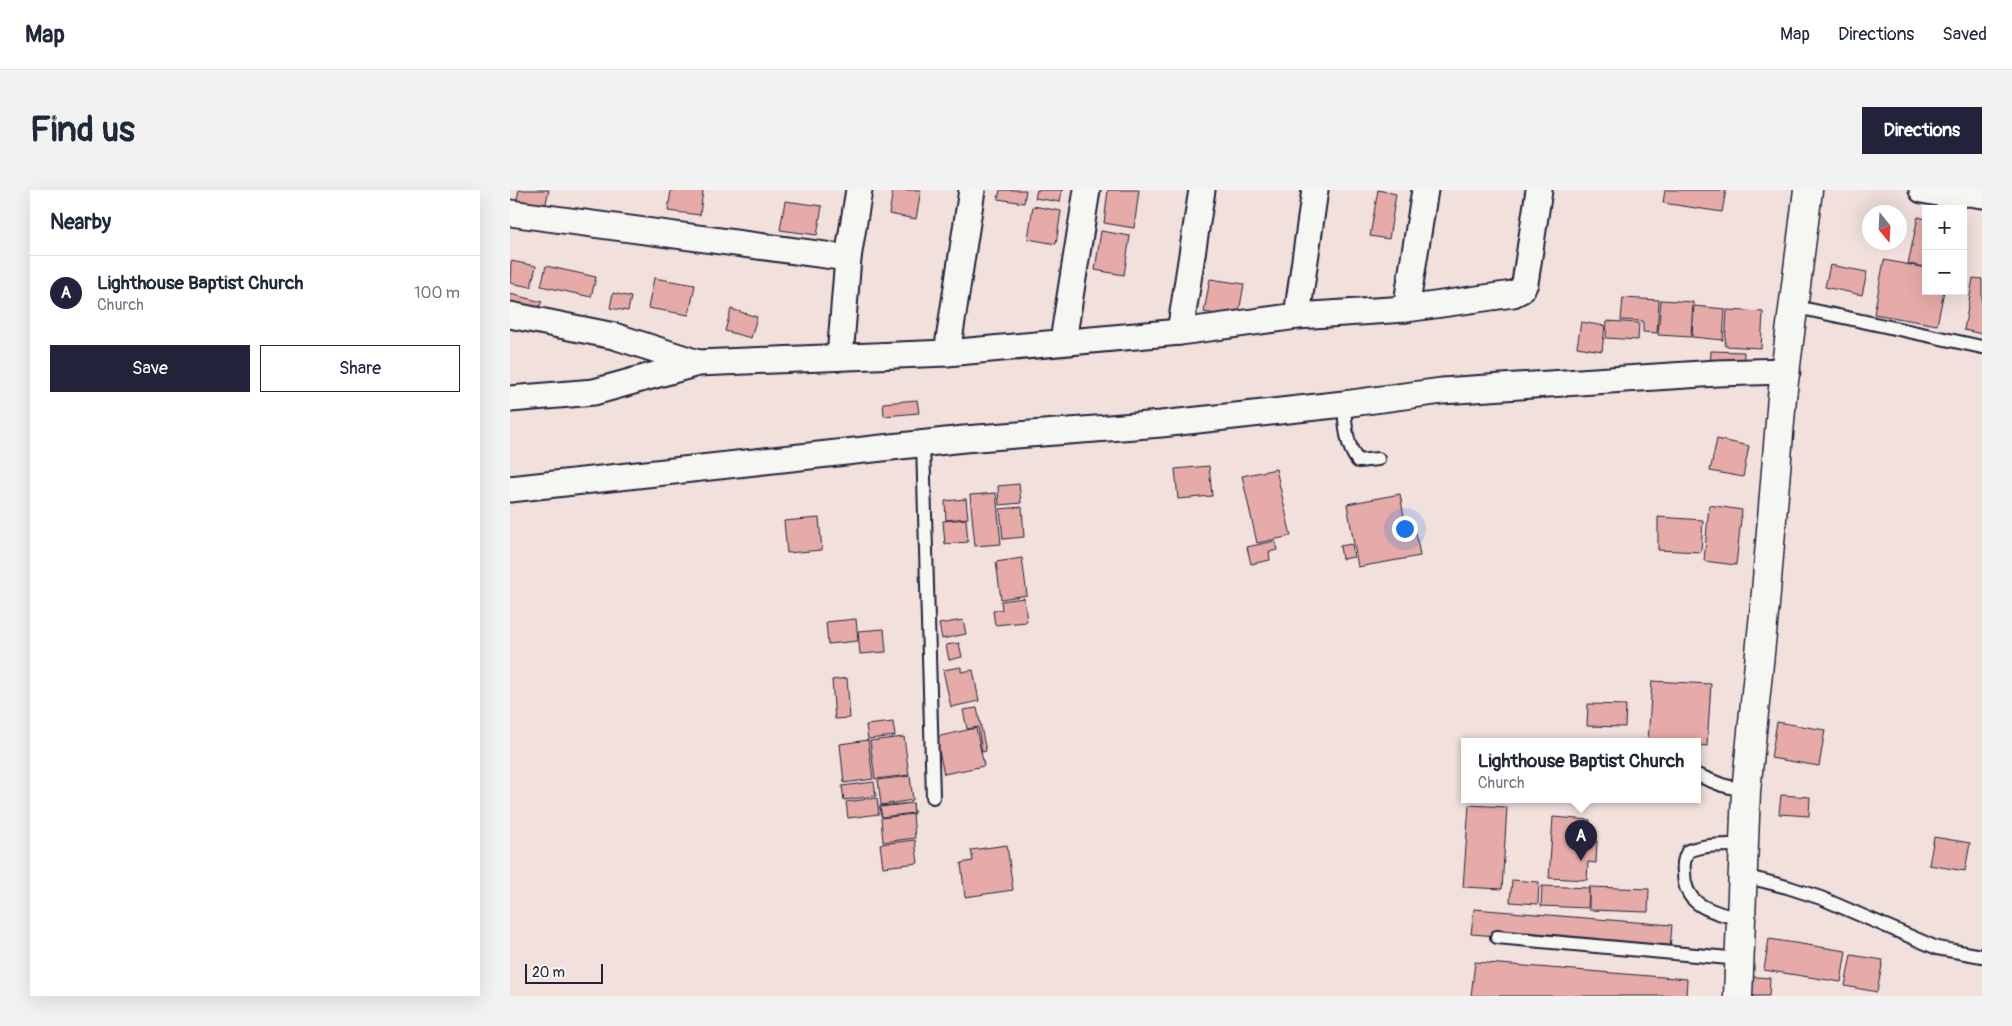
<!DOCTYPE html>
<meta charset="utf-8">
<style>
body{margin:0;font-family:Pangolin,sans-serif;background:#f2f2f3;color:#1f2937}
.controls{position:absolute;right:15px;top:15px;display:grid;overflow:hidden;border-radius:0px;box-shadow:0 5px 20px #0002}
.controls button{width:45px;height:45px;display:grid;place-items:center;padding:0;border:0;border-bottom:1px solid #e0e1e3;background:#fff;color:#1f2937;font:25px sans-serif}
.compass{position:absolute;left:1352px;top:15px;width:45px;height:45px;border-radius:50%;background:#fff;box-shadow:0 5px 20px #0002;rotate:162deg}
.scale{position:absolute;left:15px;bottom:12px;width:78px;box-sizing:border-box;padding-left:5px;border:2px solid #22223b;border-top:0;font-size:14px;line-height:18px;white-space:nowrap;color:#22223b;-webkit-text-stroke:4px #f6f6f2;paint-order:stroke}
.you{position:absolute;left:894px;top:338px;width:18px;height:18px;margin:-12px;border:4px solid #fff;border-radius:50%;background:#1a73e8;box-shadow:0 0 0 8px #1a73e833}
.badge{display:grid;place-items:center;width:32px;height:32px;border-radius:50%;background:#22223b;color:#fff;font-size:16px;font-weight:700}
.pin{position:absolute;translate:-50% -41px;filter:drop-shadow(0 1px 2px #0008)}
.pin::after{content:'';position:absolute;top:26px;width:18px;height:15px;background:inherit;clip-path:polygon(0 0,100% 0,50% 100%)}
.popup{position:absolute;left:951px;top:548px;width:240px;height:65px;box-sizing:border-box;display:grid;place-content:center;border-radius:0px;background:#fff;filter:drop-shadow(0 1px 4px #0005);font-size:16px;white-space:nowrap;color:#747a83}
.popup b{font-size:19px;color:#1f2937}
.popup::after{content:'';position:absolute;left:50%;top:100%;margin-left:-10px;border:10px solid transparent;border-top-color:#fff}
.list{margin:0;padding:0;list-style:none}
h2{display:flex;justify-content:space-between;align-items:center;height:65px;margin:0;padding:0 20px;font-size:21px}
h2 small{font-size:16px;font-weight:400;color:#747a83}
.list li{display:grid;grid-template-columns:32px 1fr auto;gap:15px;align-items:center;box-sizing:border-box;height:75px;padding:0 20px;border-top:1px solid #e0e1e3}
.list b{display:block;font-size:19px;white-space:nowrap}
.list p{margin:0;font-size:16px;white-space:nowrap;color:#747a83}
.list em{font-size:16px;font-style:normal;color:#747a83}
.actions{display:flex;gap:10px;padding:15px 20px}
.actions a{flex:1;padding:11px 0;border:1px solid #22223b;border-radius:0px;text-align:center;font-size:18px;color:#22223b}
.actions .main{background:#22223b;color:#fff}
.map{position:relative;flex:none;width:1472px;height:806px;overflow:hidden;border-radius:0px}
header{display:flex;align-items:center;gap:30px;box-sizing:border-box;height:70px;padding:0 25px;background:#fff;border-bottom:1px solid #e0e1e3}
header strong{font-size:24px}
nav{display:flex;gap:28px;margin-inline-start:auto;font-size:18px}
.intro{display:flex;align-items:center;justify-content:space-between;box-sizing:border-box;height:120px;padding:0 30px}
h1{margin:0;font-size:35px}
.button{padding:12px 22px;border-radius:0px;background:#22223b;color:#fff;font-size:18px;font-weight:700}
main{display:flex;gap:30px;padding:0 30px}
aside{flex:1;background:#fff;border-radius:0px;box-shadow:0 5px 20px #0002}
.map>svg:first-child{display:block}
.building{fill:#e6aba8;stroke:#22223b}
.lines{fill:none;stroke-linecap:round;stroke-linejoin:round}
.service-casing{stroke:#22223b;stroke-width:16}
.minor-casing{stroke:#22223b;stroke-width:29}
.secondary-casing{stroke:#22223b;stroke-width:31}
.service{stroke:#f6f6f2;stroke-width:12}
.minor{stroke:#f6f6f2;stroke-width:25}
.secondary{stroke:#f6f6f2;stroke-width:28}
</style>
<header>
<strong>Map</strong>
<nav><a>Map</a><a>Directions</a><a>Saved</a></nav>
</header>
<div class="intro"><h1>Find us</h1><a class="button">Directions</a></div>
<main>
<aside>
<h2>Nearby<small></small></h2>
<ul class="list">
<li><span class="badge">A</span><div><b>Lighthouse Baptist Church</b><p>Church</p></div><em>100 m</em></li>
</ul>
<div class="actions"><a class="main">Save</a><a>Share</a></div>
</aside>
<div class="map">
<svg width="1472" height="806" viewBox="0 0 1472 806">
<rect width="100%" height="100%" fill="#f1e0dc"/>
<filter id="ink" filterUnits="userSpaceOnUse"><feTurbulence type="fractalNoise" baseFrequency=".02" numOctaves="2"/><feDisplacementMap in="SourceGraphic" scale="10" xChannelSelector="R" yChannelSelector="G"/><feConvolveMatrix kernelMatrix="1 2 1 2 8 2 1 2 1" color-interpolation-filters="sRGB"/></filter>
<g filter="url(#ink)">
<g class="building">
<polygon points="9,0 39,0 33,25 5,18"/>
<polygon points="161,0 193,0 190,25 158,21"/>
<polygon points="383,0 411,0 406,29 379,24"/>
<polygon points="490,0 516,0 514,13 488,9"/>
<polygon points="527,0 552,0 550,12 525,8"/>
<polygon points="598,0 629,0 624,38 594,33"/>
<polygon points="868,0 886,4 879,49 860,46"/>
<polygon points="1155,0 1216,0 1212,22 1153,13"/>
<polygon points="275,11 312,16 307,45 270,40"/>
<polygon points="523,16 551,21 546,54 518,49"/>
<polygon points="1408,27 1416,29 1416,77 1398,74"/>
<polygon points="591,41 620,46 614,85 585,80"/>
<polygon points="1374,70 1416,78 1416,101 1434,101 1427,135 1364,124"/>
<polygon points="1,71 26,76 21,97 0,93"/>
<polygon points="1320,75 1357,82 1352,105 1315,97"/>
<polygon points="36,76 86,87 81,107 31,96"/>
<polygon points="144,88 185,95 179,125 138,118"/>
<polygon points="1463,88 1472,89 1472,144 1454,140"/>
<polygon points="700,89 734,94 728,128 694,122"/>
<polygon points="103,103 121,107 118,121 100,118"/>
<polygon points="0,104 32,112 23,126 0,120"/>
<polygon points="1113,108 1149,110 1147,143 1133,142 1133,131 1111,130"/>
<polygon points="1151,110 1183,112 1181,147 1148,145"/>
<polygon points="1184,116 1215,119 1213,150 1182,147"/>
<polygon points="221,119 247,127 241,148 215,141"/>
<polygon points="1217,120 1253,122 1251,158 1215,156"/>
<polygon points="1097,131 1129,133 1128,150 1096,148"/>
<polygon points="1071,132 1095,136 1092,161 1067,157"/>
<polygon points="1201,161 1234,162 1233,182 1200,180"/>
<polygon points="407,210 409,223 374,226 373,213"/>
<polygon points="1207,249 1239,256 1233,287 1200,281"/>
<polygon points="699,276 702,306 668,309 665,279"/>
<polygon points="766,279 781,346 747,353 732,286"/>
<polygon points="509,294 511,313 489,315 488,296"/>
<polygon points="486,303 491,354 465,356 460,305"/>
<polygon points="890,304 896,339 905,337 910,366 848,377 837,314"/>
<polygon points="456,309 458,328 436,330 435,311"/>
<polygon points="1199,315 1232,320 1226,375 1194,371"/>
<polygon points="512,317 514,347 493,349 490,319"/>
<polygon points="1148,327 1193,330 1191,362 1148,360"/>
<polygon points="309,328 312,360 277,363 274,331"/>
<polygon points="456,329 458,352 435,354 433,331"/>
<polygon points="765,351 767,360 759,362 760,370 741,374 737,357"/>
<polygon points="842,354 844,367 832,369 830,356"/>
<polygon points="512,368 517,405 491,409 486,372"/>
<polygon points="514,408 517,432 485,435 483,421 492,420 491,411"/>
<polygon points="346,429 348,451 318,454 316,432"/>
<polygon points="453,430 456,444 432,449 429,434"/>
<polygon points="374,439 376,462 350,464 348,441"/>
<polygon points="449,453 452,467 439,470 436,455"/>
<polygon points="451,477 451,482 463,480 469,511 441,517 433,480"/>
<polygon points="337,488 340,528 325,529 322,490"/>
<polygon points="1142,491 1201,494 1197,556 1187,555 1187,552 1138,552"/>
<polygon points="1078,514 1116,515 1115,537 1077,536"/>
<polygon points="467,518 476,561 472,562 468,537 457,539 453,520"/>
<polygon points="383,532 385,546 358,549 356,535"/>
<polygon points="1267,532 1315,540 1309,576 1261,568"/>
<polygon points="466,538 474,576 434,584 426,547"/>
<polygon points="394,547 399,585 365,589 360,551"/>
<polygon points="358,550 363,589 334,593 330,554"/>
<polygon points="400,586 403,610 371,615 368,590"/>
<polygon points="364,592 366,606 334,610 332,596"/>
<polygon points="1271,605 1300,607 1299,626 1269,624"/>
<polygon points="367,608 369,624 338,628 336,612"/>
<polygon points="403,613 404,623 371,626 370,616"/>
<polygon points="403,613 404,623 372,627 370,617"/>
<polygon points="959,615 997,617 992,699 953,697"/>
<polygon points="403,624 405,648 373,652 371,628"/>
<polygon points="1043,627 1080,630 1078,651 1087,651 1086,673 1078,672 1077,690 1039,688"/>
<polygon points="1424,647 1460,653 1455,681 1419,675"/>
<polygon points="405,650 408,673 373,677 370,654"/>
<polygon points="497,655 503,700 455,707 451,673 463,671 461,660"/>
<polygon points="1002,690 1029,692 1028,714 1000,712"/>
<polygon points="1032,696 1079,698 1078,718 1031,716"/>
<polygon points="1079,697 1139,699 1138,722 1079,720"/>
<polygon points="964,719 1162,735 1160,759 961,744"/>
<polygon points="1259,749 1336,761 1331,792 1254,780"/>
<polygon points="1341,765 1373,770 1367,802 1335,796"/>
<polygon points="965,772 1177,789 1176,806 961,806"/>
<polygon points="1235,786 1260,788 1259,806 1233,806"/>
</g>
<g class="lines">
<defs>
<g id="service">
<polyline points="1282,116 1472,157"/>
<path d="M834,214c1,20 2,42 14,57l20,-2"/>
<polyline points="413,254 423,607"/>
<polyline points="1187,585 1212,595 1236,601"/>
<polyline points="1234,686 1277,697 1311,708 1427,758 1472,766"/>
<path d="M1231,730c-27,-9 -57,-12 -57,-47 -1,-9 0,-14 4,-22 18,-7 37,-6 57,-6"/>
<polyline points="987,747 1230,769"/>
</g>
<g id="minor">
<polyline points="1412,0 1439,5 1458,3 1472,5"/>
<polyline points="0,23 338,68"/>
<polyline points="896,119 915,0"/>
<polyline points="0,125 104,146 188,173"/>
<polyline points="787,126 805,0"/>
<polyline points="670,142 692,0"/>
<polyline points="553,151 577,0"/>
<polyline points="437,163 462,0"/>
<polyline points="330,167 338,68 349,0"/>
<polyline points="0,209 84,202 188,173 437,163 670,142 787,126 896,119 1003,104 1011,100 1015,93 1029,0"/>
<polyline points="0,299 454,249 651,234 834,214 932,201 1207,183 1277,181"/>
</g>
<polyline id="secondary" points="1228,806 1236,601 1255,414 1272,207 1298,0"/>
</defs>
<use href="#service" class="service-casing"/>
<use href="#minor" class="minor-casing"/>
<use href="#secondary" class="secondary-casing"/>
<use href="#service" class="service"/>
<use href="#minor" class="minor"/>
<use href="#secondary" class="secondary"/>
</g>
</g>
</svg>
<div class="controls">
<button>+</button>
<button>−</button>
</div>
<svg class="compass" viewBox="-18 -18 36 36"><path d="M0-13l5 13h-10z" fill="#e53935"/><path d="M0 13l5-13h-10z" fill="#747a83"/></svg>
<div class="scale">20 m</div>
<div class="you"></div>
<div class="pin badge" style="left:1071px;top:671px">A</div>
<div class="popup"><b>Lighthouse Baptist Church</b>Church</div>
</div>
</main>
